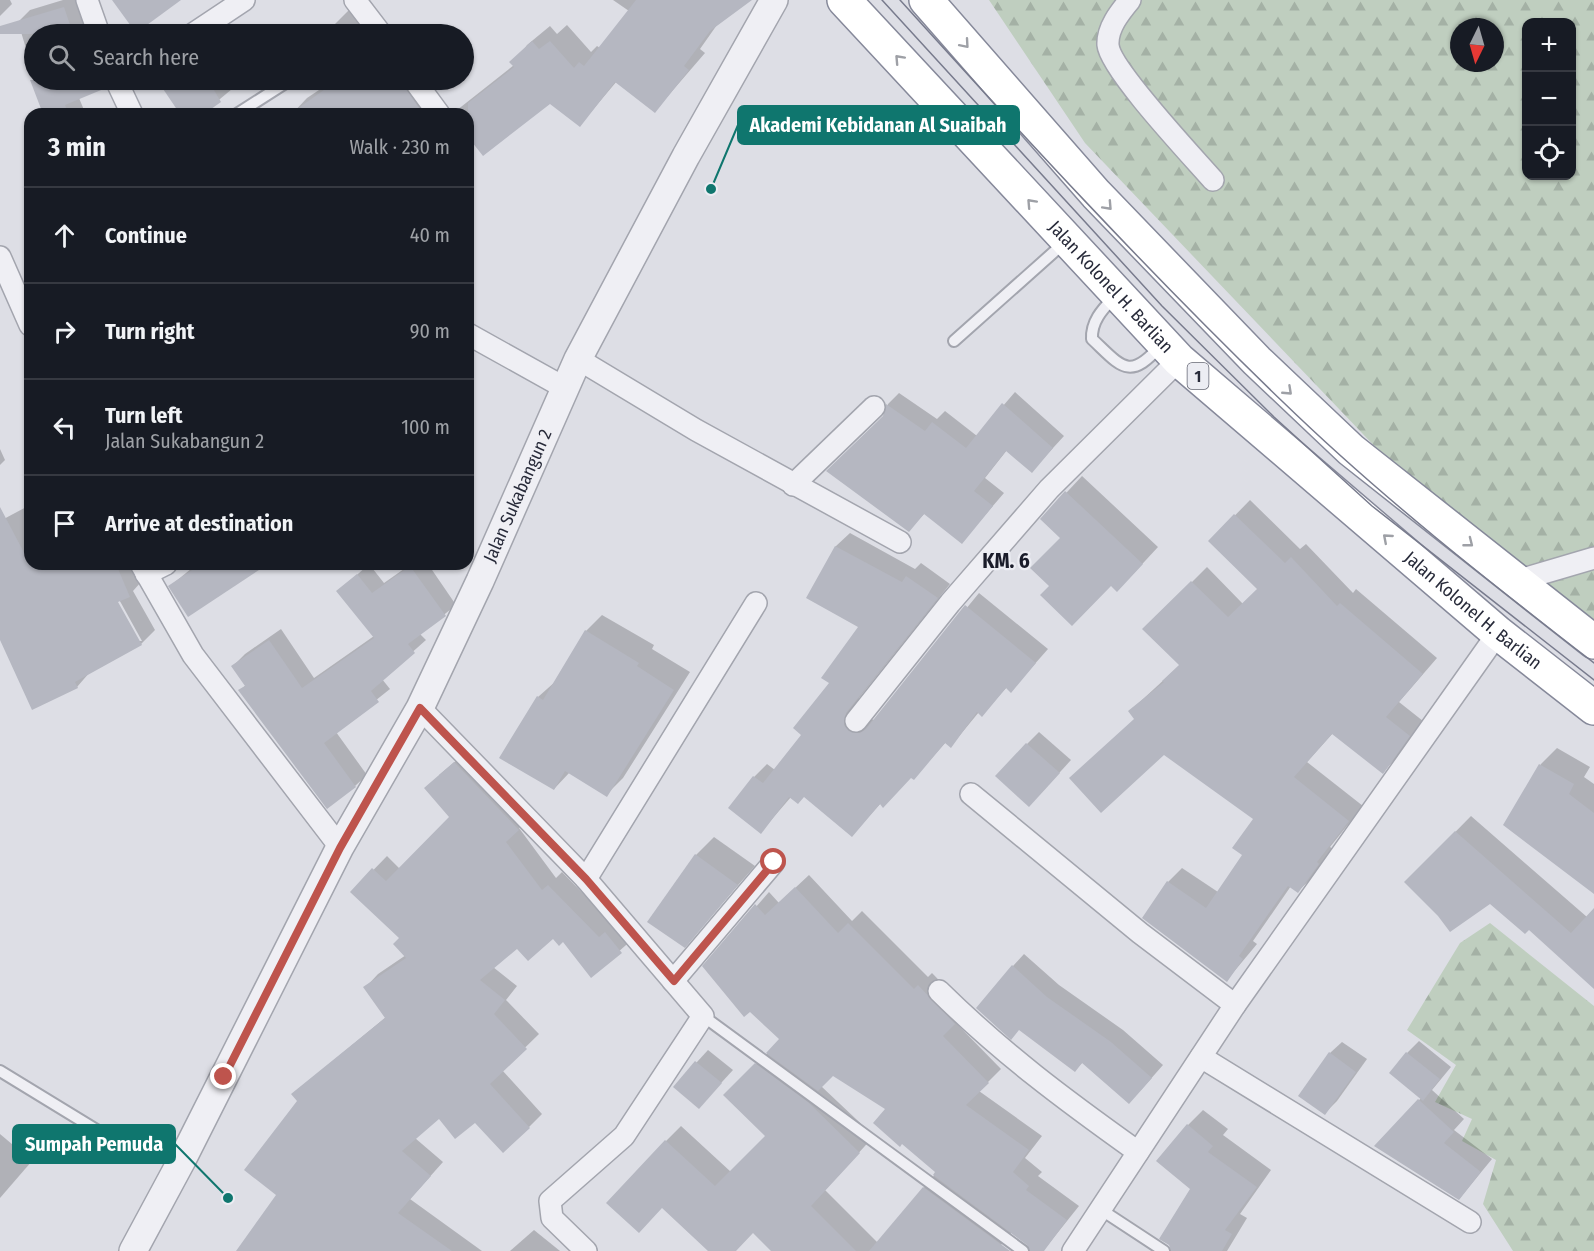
<!DOCTYPE html>
<meta charset="utf-8">
<style>
body{margin:0;font-family:"Fira Sans Condensed",sans-serif;background:#242831;color:#f1f3f6}
.controls{position:absolute;right:18px;top:18px;display:grid;overflow:hidden;border-radius:12px;box-shadow:0 2px 4px #0004}
.controls button{width:54px;height:54px;display:grid;place-items:center;padding:0;border:0;border-bottom:2px solid #363941;background:#171b24;color:#f1f3f6;font:30px sans-serif}
.compass{position:absolute;left:1450px;top:18px;width:54px;height:54px;border-radius:50%;background:#171b24;box-shadow:0 2px 4px #0004;rotate:185deg}
.stop{position:absolute;width:18px;height:18px;margin:-14px;border:4px solid #be544d;border-radius:50%;background:#fff}
.stop.end{background:#be544d;border-color:#fff;box-shadow:0 2px 6px #0008}
.list{margin:0;padding:0;list-style:none}
h2{display:flex;justify-content:space-between;align-items:center;height:78px;margin:0;padding:0 24px;font-size:26px}
h2 small{font-size:20px;font-weight:400;color:#9ea1a6}
.list li{display:grid;grid-template-columns:39px 1fr auto;gap:18px;align-items:center;box-sizing:border-box;height:96px;padding:0 24px;border-top:2px solid #363941}
.list b{display:block;font-size:22px;white-space:nowrap}
.list p{margin:0;font-size:20px;white-space:nowrap;color:#9ea1a6}
.list em{font-size:20px;font-style:normal;color:#9ea1a6}
.icon{flex:none;width:33px;height:33px;fill:none;stroke:currentColor;stroke-width:2;stroke-linecap:round;stroke-linejoin:round}
.map{position:relative;flex:none;width:1594px;height:1251px;overflow:hidden}
.search{position:absolute;background:#171b24;box-shadow:0 2px 4px #0004;left:24px;top:24px;width:450px;height:66px;display:flex;align-items:center;gap:15px;box-sizing:border-box;padding:0 21px;border-radius:33px;color:#9ea1a6;font-size:22px}
.panel{position:absolute;background:#171b24;box-shadow:0 2px 4px #0004;left:24px;top:108px;width:450px;height:462px;border-radius:18px}
.map>svg:first-child{display:block}
.forest{fill:url(#forest-firs);fill-rule:evenodd}
.shadow{fill:#0003;fill-rule:evenodd}
.building{fill:#b5b7c1}
.lines{fill:none;stroke-linecap:round;stroke-linejoin:round}
.service-casing{stroke:#a3a5ae;stroke-width:14}
.minor-casing{stroke:#a3a5ae;stroke-width:24}
.tertiary-casing{stroke:#a3a5ae;stroke-width:30}
.trunk-casing{stroke:#86899a;stroke-width:36}
.service{stroke:#efeff4;stroke-width:10}
.minor{stroke:#efeff4;stroke-width:21}
.tertiary{stroke:#efeff4;stroke-width:27}
.trunk{stroke:#fff;stroke-width:33}
.tram{stroke:#787b8d;stroke-width:1.5}
.oneway{stroke:#9ea0a6}
.route{stroke:#be544d;stroke-width:8}
.labels{text-anchor:middle;dominant-baseline:central;stroke-width:4.5;stroke-linejoin:round;paint-order:stroke}
.shield{fill:#ecedf3;stroke:#636572;stroke-width:1.5}
.shield-label{font-size:16px;font-weight:bold;fill:#282b3a}
.street-label{font-size:18px;fill:#282b3a;stroke:#ecedf3}
.quarter-label{font-size:21px;font-weight:bold;fill:#1a1c2a;stroke:#ecedf3}
.leader{fill:none;stroke:#0f766e;stroke-width:2}
.callout-dot{fill:#0f766e;stroke:#ecedf3;stroke-width:2}
.callout{fill:#0f766e;stroke:#0f766e;stroke-width:2}
.callout-label{font-size:20px;text-anchor:middle;font-weight:bold;fill:#fff}
</style>
<div class="map">
<svg width="1594" height="1251" viewBox="0 0 1594 1251">
<defs>
<pattern id="forest-firs" width="22" height="20" patternUnits="userSpaceOnUse" patternTransform="scale(1.5)"><rect width="22" height="20" fill="#bfcebf"/><path d="M5 1l3.5 6h-7zM16 11l3.5 6h-7z" fill="#a4b1a5"/></pattern>
</defs>
<rect width="100%" height="100%" fill="#dddee5"/>
<g class="forest">
<path d="M989,0h605v645l-190,-168 -319,-334zM1526,22h46v154h-46zM1459,27h36v36h-36z"/>
<polygon points="1490,923 1594,1006 1594,1251 1513,1251 1483,1204 1496,1160 1462,1141 1472,1119 1435,1102 1456,1065 1407,1030 1460,943"/>
</g>
<g class="shadow">
<polygon points="0,0 10,0 12,4 0,16"/>
<polygon points="63,0 77,0 105,34 34,34 34,75 18,22 30,10"/>
<polygon points="365,0 387,25 398,34 336,34 331,28 348,11"/>
<polygon points="613,0 749,0 719,22 700,49 705,53 655,111 617,81 580,125 550,102 468,136 468,114 452,114 514,65 527,45 550,26 557,34 567,25 591,52 597,46 600,48 629,11"/>
<polygon points="36,80 112,80 105,87 79,98 84,110 80,114 45,114 32,83"/>
<polygon points="158,80 227,80 232,89 202,114 182,114"/>
<polygon points="334,80 428,80 451,114 292,114 307,98"/>
<polygon points="1015,392 1064,436 1032,471 1007,450 985,478 1004,493 962,542 925,513 909,530 884,416 888,404 899,393 937,419 945,411 977,436"/>
<polygon points="0,449 5,460 0,465"/>
<polygon points="1082,476 1158,547 1133,574 1111,584 1051,586 1062,538 1042,519"/>
<polygon points="1250,500 1300,549 1306,544 1353,593 1356,589 1437,658 1399,702 1423,721 1397,757 1383,772 1333,733 1307,762 1363,806 1330,847 1333,849 1313,877 1298,891 1291,886 1253,941 1257,944 1227,980 1168,882 1182,868 1218,892 1245,855 1255,818 1164,753 1130,711 1180,665 1145,629 1207,567 1243,604 1259,589 1210,541"/>
<path d="M30,505v59h103l8,18 -8,9 22,39 -14,14 -51,28 -13,15 -77,-51v-115zM116,594l26,47h-4l-25,-45z"/>
<polygon points="850,533 915,569 921,563 950,584 859,698 857,711 862,718 875,720 979,593 1048,649 1011,691 1007,687 982,715 979,712 951,746 946,742 914,778 911,776 881,803 852,835 804,796 791,797 761,832 754,777 767,764 775,770 803,734 860,626 808,597 836,546"/>
<polygon points="197,564 260,564 170,586"/>
<polygon points="369,564 384,583 411,564 428,564 456,605 420,634 426,640 382,679 390,689 336,732 367,775 355,786 240,690 246,685 233,666 245,654 281,629 314,678 374,636 338,592"/>
<polygon points="602,615 654,645 652,649 690,672 623,778 606,795 570,772 554,789 538,697 556,681 586,631"/>
<polygon points="1039,732 1071,760 1041,793 1027,744"/>
<polygon points="1557,748 1590,767 1584,777 1594,784 1594,892 1505,825 1541,764"/>
<polygon points="469,750 531,815 519,828 556,878 562,872 613,924 634,938 592,975 563,940 553,937 518,947 493,967 517,986 506,1000 539,1034 502,1070 542,1114 529,1127 439,1117 415,1138 443,1162 410,1199 482,1251 238,1251 279,1194 299,1101 293,1094 386,1017 365,988 378,974 406,955 401,938 352,892 387,856 400,869 451,817 439,775"/>
<polygon points="1471,816 1587,917 1594,910 1594,987 1530,928 1490,902 1440,915 1406,882"/>
<polygon points="714,837 755,866 684,946 696,855"/>
<path d="M809,875l43,46 10,-10 66,66 4,-4 35,36 -12,13 46,47 -22,22 63,45 -17,22 17,14 -4,4 41,30 -36,45h-5l-26,-19 -16,19h-223l-20,-20 -19,20h-24l-47,-45 3,-65 15,-15 50,46 37,-36 -43,-41 57,-56 -78,-73 65,-74 10,11zM833,1074l55,35 49,63 -59,71 -53,-53 49,-54 -53,-50z"/>
<polygon points="1024,954 1059,985 1123,1030 1163,1065 1141,1090 1083,1062 1075,1070 1020,1029 1013,966"/>
<polygon points="1419,1041 1451,1067 1432,1090 1464,1119 1454,1130 1492,1159 1459,1199 1377,1146 1421,1098 1407,1053"/>
<polygon points="1342,1042 1367,1059 1337,1101 1325,1113 1330,1053"/>
<polygon points="708,1050 733,1070 699,1107 675,1086"/>
<polygon points="1203,1110 1228,1129 1223,1135 1271,1170 1240,1214 1247,1218 1227,1251 1171,1251 1192,1188 1188,1125"/>
<polygon points="0,1134 32,1161 0,1198"/>
<polygon points="534,1230 560,1251 510,1251"/>
</g>
<g class="building">
<polygon points="112,0 181,0 136,33"/>
<polygon points="636,0 752,0 710,31 684,66 689,70 655,113 615,82 580,127 550,104 483,156 468,137 468,103 514,67 509,62 532,41 539,49 550,41 574,68 579,62 584,66"/>
<polygon points="64,7 73,34 0,34 0,26"/>
<polygon points="30,80 103,80 106,88 65,105 69,114 43,114"/>
<polygon points="157,80 208,80 221,102 204,114 180,114"/>
<polygon points="338,80 400,80 423,114 290,114"/>
<polygon points="1002,403 1053,448 1032,473 1006,451 974,491 993,506 962,544 924,514 909,532 826,471 883,416 886,404 925,431 932,422 966,448"/>
<polygon points="1065,491 1143,564 1117,592 1111,586 1072,626 1040,595 1049,586 1030,568 1060,538 1040,519"/>
<polygon points="0,507 30,564 116,564 130,597 118,602 142,645 75,682 78,688 32,710 0,640"/>
<polygon points="1234,514 1285,563 1291,557 1337,606 1340,603 1423,674 1386,717 1410,736 1383,774 1332,734 1294,777 1349,821 1317,862 1319,864 1298,893 1288,886 1239,956 1243,959 1227,982 1142,918 1167,881 1206,908 1242,855 1232,848 1253,819 1164,755 1101,813 1069,778 1134,719 1128,711 1164,682 1162,681 1179,665 1142,629 1191,581 1228,617 1257,589 1208,541"/>
<polygon points="835,546 902,582 906,576 938,598 846,713 844,725 849,731 860,733 866,729 965,605 1036,663 1011,693 1006,688 982,717 977,712 951,748 945,743 914,780 911,778 883,808 880,804 852,837 804,797 798,804 789,797 761,834 728,808 753,776 763,783 801,735 793,728 829,683 821,678 858,627 806,598"/>
<polygon points="201,564 268,564 188,617 168,586"/>
<polygon points="410,566 446,616 408,644 415,653 371,691 379,702 324,743 356,787 327,809 238,690 245,686 231,666 269,640 302,688 374,638 336,591 357,574 372,593"/>
<polygon points="585,630 639,663 637,666 674,690 607,797 565,771 554,790 499,758 537,696 543,700"/>
<polygon points="1026,743 1060,773 1029,807 995,776"/>
<polygon points="454,762 519,830 506,842 542,890 548,885 599,937 605,932 622,953 591,978 563,942 559,946 553,939 528,961 517,949 480,980 505,1000 494,1014 527,1049 490,1084 530,1128 503,1153 475,1123 455,1139 439,1119 402,1151 431,1176 398,1213 452,1251 236,1251 276,1195 244,1170 297,1101 291,1094 385,1018 363,987 406,958 393,944 399,938 350,892 372,868 386,881 449,817 424,788"/>
<polygon points="1539,764 1574,784 1569,794 1594,813 1594,894 1503,825"/>
<polygon points="1455,831 1571,933 1594,908 1594,989 1529,930 1525,934 1490,904 1450,932 1438,916 1404,882"/>
<polygon points="695,854 738,885 685,948 647,922"/>
<polygon points="795,887 838,933 848,923 914,989 918,985 955,1024 943,1036 989,1083 966,1105 1029,1150 1013,1172 1029,1186 1026,1190 1067,1220 1044,1251 1030,1251 1027,1245 933,1175 935,1172 902,1144 900,1147 873,1123 885,1109 833,1076 818,1091 766,1053 779,1039 750,1012 744,1017 702,966 755,904 765,915"/>
<polygon points="1012,965 1047,997 1111,1042 1152,1078 1129,1104 1082,1063 1075,1072 1019,1030 1011,1040 976,1008"/>
<polygon points="1329,1052 1356,1072 1325,1115 1298,1096"/>
<polygon points="1406,1052 1440,1079 1423,1101 1389,1073"/>
<polygon points="695,1061 722,1083 699,1109 673,1087"/>
<polygon points="755,1063 808,1102 860,1153 811,1206 856,1251 771,1251 753,1233 736,1251 708,1251 662,1208 639,1233 606,1203 665,1140 715,1186 765,1136 723,1095"/>
<polygon points="1418,1099 1454,1132 1444,1143 1481,1172 1459,1200 1374,1146"/>
<polygon points="1187,1124 1213,1146 1208,1152 1257,1187 1225,1230 1232,1234 1222,1251 1171,1251 1169,1245 1159,1239 1190,1189 1156,1161"/>
<polygon points="923,1187 1010,1251 869,1251"/>
</g>
<g class="lines">
<defs>
<g id="service">
<polyline points="237,114 290,80"/>
<path d="M1116,295c-12,13 -25,25 -24,44 29,27 37,43 69,6"/>
<polyline points="954,341 1064,243"/>
<polyline points="703,1016 1023,1251"/>
<polyline points="0,1071 108,1137 182,1160"/>
<polyline points="1100,1209 1164,1251"/>
</g>
<g id="minor">
<polyline points="87,0 99,34"/>
<polyline points="355,0 381,34"/>
<path d="M1130,0c-10,12 -23,28 -22,45 2,24 85,112 105,135"/>
<polyline points="193,34 244,0"/>
<polyline points="116,80 132,114"/>
<polyline points="414,80 439,114"/>
<polyline points="0,257 30,325"/>
<polyline points="468,334 565,388"/>
<polyline points="578,359 696,430 900,542"/>
<polyline points="793,485 874,407"/>
<polyline points="141,564 193,655 340,847"/>
<polyline points="146,574 166,564"/>
<polyline points="1516,581 1594,558"/>
<polyline points="420,708 586,879 703,1016 624,1136 550,1201 552,1218 586,1251"/>
<polyline points="856,721 950,603 1049,489 1179,360"/>
<polyline points="971,794 1140,933 1235,1005"/>
<polyline points="586,879 756,603"/>
<polyline points="673,981 774,862"/>
<path d="M939,991c64,63 126,109 199,161"/>
<polyline points="1201,1057 1470,1222"/>
<polyline points="1073,1251 1235,1005 1498,633"/>
</g>
<g id="tertiary">
<path id="s1" d="M133,1251l49,-91 158,-313 80,-139 60,-127 98,-222 108,-203 88,-156"/>
</g>
<g id="trunk">
<path id="s2" d="M844,0l335,360 319,273 96,75"/>
<polyline points="926,0 1096,194 1257,361 1351,450 1594,642"/>
</g>
</defs>
<use href="#service" class="service-casing"/>
<use href="#minor" class="minor-casing"/>
<use href="#tertiary" class="tertiary-casing"/>
<use href="#trunk" class="trunk-casing"/>
<use href="#service" class="service"/>
<use href="#minor" class="minor"/>
<use href="#tertiary" class="tertiary"/>
<use href="#trunk" class="trunk"/>
<g class="tram">
<polyline points="882,0 1162,306 1274,417 1372,506 1594,680"/>
<path d="M900,0c124,137 250,274 383,402 97,94 205,179 311,261"/>
</g>
</g>
<defs><path id="oneway-chevron" d="M-2-3.5L2.5 0L-2 3.5" fill="none" stroke-width="1.6" stroke-linecap="round" stroke-linejoin="round" transform="scale(1.5)"/></defs>
<g class="oneway">
<use href="#oneway-chevron" transform="translate(965 44) rotate(49)"/>
<use href="#oneway-chevron" transform="translate(899 59) rotate(-133)"/>
<use href="#oneway-chevron" transform="translate(1031 203) rotate(-133)"/>
<use href="#oneway-chevron" transform="translate(1108 206) rotate(47)"/>
<use href="#oneway-chevron" transform="translate(1288 391) rotate(43)"/>
<use href="#oneway-chevron" transform="translate(1387 538) rotate(-139)"/>
<use href="#oneway-chevron" transform="translate(1469 543) rotate(38)"/>
</g>
<g class="lines">
<polyline class="route" points="224,1077 340,848 420,708 586,879 674,981 774,862"/>
</g>
<g class="labels">
<rect class="shield" x="1187.5" y="363" width="21" height="26" rx="4.5"/>
<g class="shield-label">
<text x="1198" y="376">1</text>
</g>
<g class="street-label">
<text stroke="none"><textPath href="#s2" startOffset="392">Jalan Kolonel H. Barlian</textPath></text>
<text stroke="none"><textPath href="#s1" startOffset="848">Jalan Sukabangun 2</textPath></text>
<text stroke="none"><textPath href="#s2" startOffset="878">Jalan Kolonel H. Barlian</textPath></text>
</g>
<g class="quarter-label">
<text x="1006" y="561">KM. 6</text>
</g>
</g>
<path class="leader" d="M711 189L738 125M228 1198L175 1144"/>
<g class="callout-dot">
<circle cx="711" cy="189" r="6"/>
<circle cx="228" cy="1198" r="6"/>
</g>
<g class="callout">
<rect x="738" y="106" width="281" height="38" rx="6"/>
<rect x="13" y="1125" width="162" height="38" rx="6"/>
</g>
<g class="callout-label">
<text x="878" y="132">Akademi Kebidanan Al Suaibah</text>
<text x="94" y="1151">Sumpah Pemuda</text>
</g>
</svg>
<div class="controls">
<button>+</button>
<button>−</button>
<button><svg class="icon" aria-label="locate" viewBox="0 0 24 24"><circle cx="12" cy="12" r="6"/><path d="M12 2v4M12 18v4M2 12h4M18 12h4"/></svg></button>
</div>
<svg class="compass" viewBox="-18 -18 36 36"><path d="M0-13l5 13h-10z" fill="#e53935"/><path d="M0 13l5-13h-10z" fill="#9ea1a6"/></svg>
<div class="stop" style="left:774px;top:862px"></div>
<div class="stop end" style="left:224px;top:1077px"></div>
<div class="search"><svg class="icon" aria-label="search" viewBox="0 0 24 24"><circle cx="10" cy="10" r="6"/><path d="M15 15l6 6"/></svg>Search here</div>
<section class="panel">
<h2>3 min<small>Walk · 230 m</small></h2>
<ul class="list">
<li><svg class="icon" aria-label="ahead" viewBox="0 0 24 24"><path d="M12 20V5M6 11l6-6 6 6"/></svg><div><b>Continue</b></div><em>40 m</em></li>
<li><svg class="icon" aria-label="right" viewBox="0 0 24 24"><path d="M7 20v-9h11M14 6l5 5-5 5"/></svg><div><b>Turn right</b></div><em>90 m</em></li>
<li><svg class="icon" aria-label="left" viewBox="0 0 24 24"><path d="M17 20v-9H6M10 6l-5 5 5 5"/></svg><div><b>Turn left</b><p>Jalan Sukabangun 2</p></div><em>100 m</em></li>
<li><svg class="icon" aria-label="arrive" viewBox="0 0 24 24"><path d="M6 21V4h12l-3 4 3 4H6"/></svg><div><b>Arrive at destination</b></div></li>
</ul>
</section>
</div>
